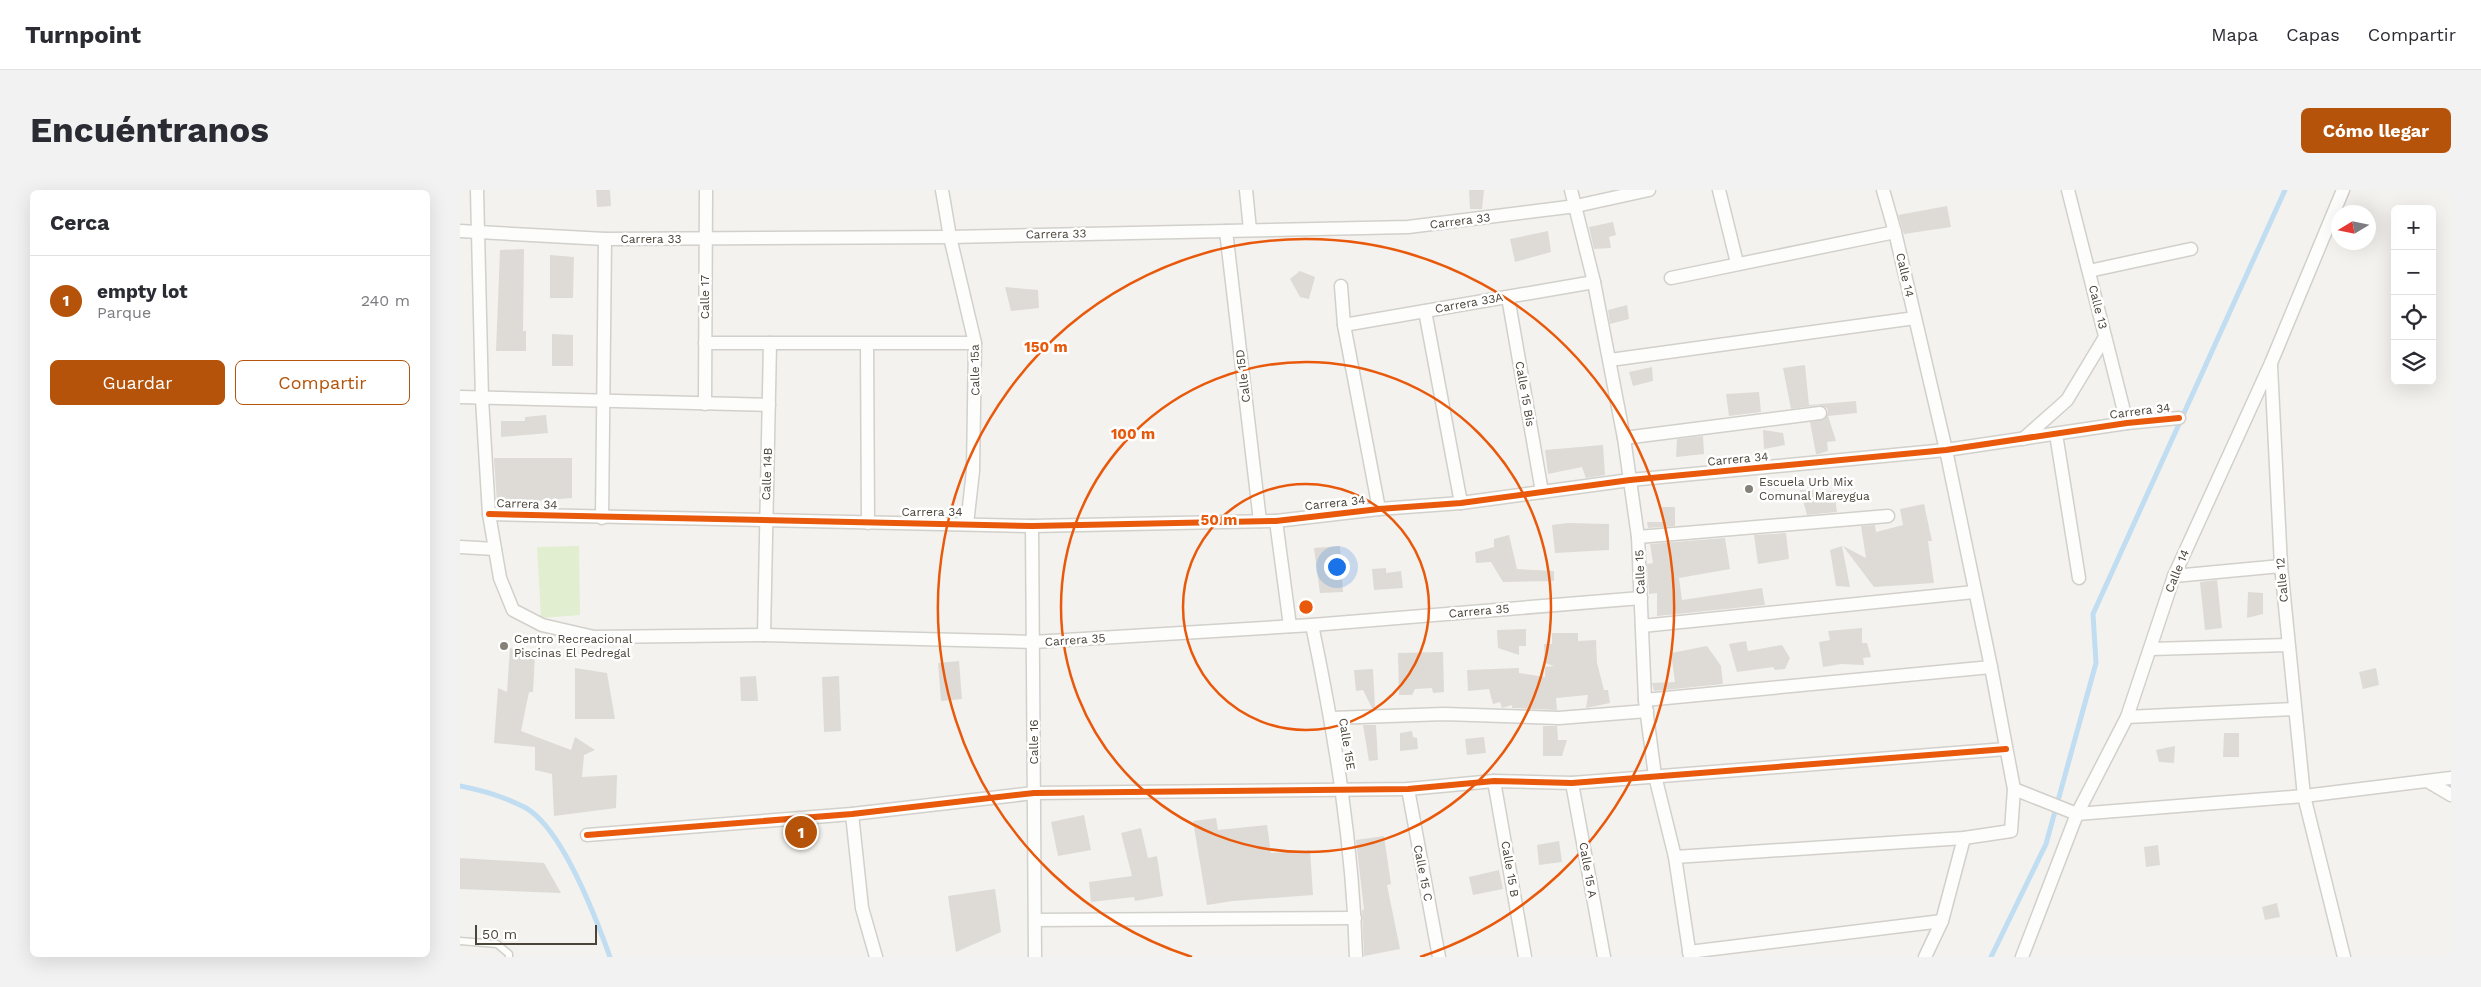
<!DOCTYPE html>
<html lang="es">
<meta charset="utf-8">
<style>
body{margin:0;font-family:"Work Sans",sans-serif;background:#f2f2f3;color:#2b2b33}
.controls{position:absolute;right:15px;top:15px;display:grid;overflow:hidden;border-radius:8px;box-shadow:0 5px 20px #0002}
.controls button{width:45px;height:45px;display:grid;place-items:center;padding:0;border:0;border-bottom:1px solid #e1e1e2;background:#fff;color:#2b2b33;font:25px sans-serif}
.compass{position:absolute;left:1871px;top:15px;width:45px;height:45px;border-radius:50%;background:#fff;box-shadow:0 5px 20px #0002;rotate:260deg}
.scale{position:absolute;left:15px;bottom:12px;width:122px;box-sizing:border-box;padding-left:5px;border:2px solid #4b4439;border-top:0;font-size:14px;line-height:18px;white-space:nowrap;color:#4b4439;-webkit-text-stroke:4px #fff;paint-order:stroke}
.you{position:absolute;left:876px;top:376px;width:18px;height:18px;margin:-12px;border:4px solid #fff;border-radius:50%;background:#1a73e8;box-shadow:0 0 0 8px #1a73e833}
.badge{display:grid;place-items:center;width:32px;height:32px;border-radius:50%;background:#b45309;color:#fff;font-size:16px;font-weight:700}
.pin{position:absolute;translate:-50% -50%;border:2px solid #fff;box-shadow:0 1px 5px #0006}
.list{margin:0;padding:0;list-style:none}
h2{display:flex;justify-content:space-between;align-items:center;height:65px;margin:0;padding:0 20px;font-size:21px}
h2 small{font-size:16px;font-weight:400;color:#7c7c81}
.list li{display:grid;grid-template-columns:32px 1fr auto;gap:15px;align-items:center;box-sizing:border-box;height:90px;padding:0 20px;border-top:1px solid #e1e1e2}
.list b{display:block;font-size:19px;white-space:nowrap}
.list p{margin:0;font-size:16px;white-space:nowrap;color:#7c7c81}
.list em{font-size:16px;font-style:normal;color:#7c7c81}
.actions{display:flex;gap:10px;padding:15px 20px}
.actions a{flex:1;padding:11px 0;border:1px solid #b45309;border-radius:8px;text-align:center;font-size:18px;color:#b45309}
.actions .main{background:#b45309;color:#fff}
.icon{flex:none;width:28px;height:28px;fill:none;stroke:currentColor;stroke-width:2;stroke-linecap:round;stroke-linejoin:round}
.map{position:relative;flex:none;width:1991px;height:767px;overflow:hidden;border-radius:8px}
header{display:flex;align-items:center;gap:30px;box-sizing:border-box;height:70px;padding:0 25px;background:#fff;border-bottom:1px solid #e1e1e2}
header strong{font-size:24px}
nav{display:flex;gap:28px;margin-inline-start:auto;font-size:18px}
.intro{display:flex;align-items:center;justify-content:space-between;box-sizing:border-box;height:120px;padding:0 30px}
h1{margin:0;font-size:35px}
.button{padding:12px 22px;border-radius:8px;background:#b45309;color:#fff;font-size:18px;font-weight:700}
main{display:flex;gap:30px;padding:0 30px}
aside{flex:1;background:#fff;border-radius:8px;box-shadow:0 5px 20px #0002}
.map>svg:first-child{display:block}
.green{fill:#e1eecf}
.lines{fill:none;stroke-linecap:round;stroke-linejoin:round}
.stream{stroke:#c0ddf1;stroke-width:5}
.building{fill:#dedbd6}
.service-casing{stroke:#d2d0cb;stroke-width:9}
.minor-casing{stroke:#d2d0cb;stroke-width:15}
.service{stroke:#fdfdfc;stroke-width:6}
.minor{stroke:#fdfdfc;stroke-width:12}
.cycleway-casing{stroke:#fff;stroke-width:9}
.cycleway{stroke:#e8590c;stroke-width:6}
.ring{fill:none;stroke:#e8590c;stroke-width:2.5}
.poi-dot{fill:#868178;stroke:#fff;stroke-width:2}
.labels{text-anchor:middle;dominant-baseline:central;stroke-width:5;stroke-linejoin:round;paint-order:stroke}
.street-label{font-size:12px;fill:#4b4439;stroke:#fff}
.poi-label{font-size:12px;fill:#4b4439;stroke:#fff;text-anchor:start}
.centre{fill:#e8590c;stroke:#fff;stroke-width:2.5}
.ring-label{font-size:15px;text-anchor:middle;font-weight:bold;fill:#e8590c;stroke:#fff;stroke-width:5;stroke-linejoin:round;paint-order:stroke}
</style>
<header>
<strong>Turnpoint</strong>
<nav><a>Mapa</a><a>Capas</a><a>Compartir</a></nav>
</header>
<div class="intro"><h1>Encuéntranos</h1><a class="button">Cómo llegar</a></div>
<main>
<aside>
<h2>Cerca<small></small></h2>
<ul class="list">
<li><span class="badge">1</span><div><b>empty lot</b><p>Parque</p></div><em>240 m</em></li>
</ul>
<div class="actions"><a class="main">Guardar</a><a>Compartir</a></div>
</aside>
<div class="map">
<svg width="1991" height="767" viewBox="0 0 1991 767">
<rect width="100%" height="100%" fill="#f4f2ee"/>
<g class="green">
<polygon points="119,356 120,425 81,428 77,357"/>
<polygon points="355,632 357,649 328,652 325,636"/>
</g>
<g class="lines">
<g class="stream">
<path d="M0,596c21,4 47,12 66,22 36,21 70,110 84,149"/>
<polyline points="1531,767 1586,654 1636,473 1633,424 1825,0"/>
</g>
</g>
<g class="building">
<polygon points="136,0 150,0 151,16 137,17"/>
<polygon points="1009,0 1024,0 1022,19 1010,19"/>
<polygon points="1487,16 1491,37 1444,44 1438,25"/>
<polygon points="1153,32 1156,45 1149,47 1151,58 1134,59 1129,37"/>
<polygon points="1088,41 1091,62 1055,72 1050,49"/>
<polygon points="64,59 63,141 66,141 66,161 36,161 40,60"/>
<polygon points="90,65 114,67 113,108 90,108"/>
<polygon points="840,81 855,87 849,109 840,107 830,89"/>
<polygon points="545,97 578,100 579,118 551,121"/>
<polygon points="1167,115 1169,129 1150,134 1148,120"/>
<polygon points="92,144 113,145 113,176 92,176"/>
<polygon points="1345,175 1349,215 1396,211 1397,223 1368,226 1376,251 1367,252 1368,261 1358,264 1356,264 1350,232 1365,229 1368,222 1367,218 1359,215 1331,219 1323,178"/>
<polygon points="1192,177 1193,191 1173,196 1169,182"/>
<polygon points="1299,202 1301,222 1269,226 1266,204"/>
<polygon points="86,225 88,243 41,247 41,231 65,231 65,227"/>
<polygon points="1303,240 1323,243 1325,255 1304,259"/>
<polygon points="1243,246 1244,264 1216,267 1217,249"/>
<polygon points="1143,255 1145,285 1126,288 1122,277 1088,284 1085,260"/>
<polygon points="34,268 112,268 112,308 37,314"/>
<polygon points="1340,300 1374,301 1377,322 1347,325"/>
<polygon points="1464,314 1472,351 1468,351 1474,393 1414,397 1383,356 1406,368 1401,336 1415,335 1416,342 1443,335 1440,319"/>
<polygon points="1202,317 1215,317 1215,336 1188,338 1187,332 1203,332"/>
<polygon points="1108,333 1149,334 1149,360 1095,363 1092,335"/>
<polygon points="1326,343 1329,369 1298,374 1294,345"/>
<polygon points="1049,345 1057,379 1094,381 1094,391 1043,392 1031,372 1016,373 1015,362 1034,357 1034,349"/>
<polygon points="1265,348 1270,379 1219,388 1222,410 1302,398 1305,415 1197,426 1197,403 1189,404 1187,374 1193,373 1190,354"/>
<polygon points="880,356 883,402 860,403 854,358"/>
<polygon points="1382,356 1390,397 1376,396 1370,360"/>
<polygon points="926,378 926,383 941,381 943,398 914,400 912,379"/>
<polygon points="1757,390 1762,438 1745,440 1740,392"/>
<polygon points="1788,402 1803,403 1803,424 1787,428"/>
<polygon points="1402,438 1402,453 1407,453 1411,467 1403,468 1404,475 1381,474 1363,477 1359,452 1370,450 1368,441"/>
<polygon points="1066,439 1066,456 1059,456 1059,465 1038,458 1037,440"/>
<polygon points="1092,443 1118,443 1118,451 1136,450 1137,473 1144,500 1148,500 1150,513 1126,518 1128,505 1096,508 1097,520 1052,518 1052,515 1042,518 1040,512 1033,514 1029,499 1008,501 1007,480 1059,478 1059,483 1085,487 1085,477 1094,476 1085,473 1084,454 1092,454"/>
<polygon points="1286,451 1288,461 1322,455 1330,468 1325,479 1315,480 1313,477 1277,482 1269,454"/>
<polygon points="1247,456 1261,476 1263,494 1194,501 1192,493 1215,492 1211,463"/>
<polygon points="50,458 75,464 73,502 69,502 61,541 111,560 115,547 135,560 124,565 122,587 157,585 156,618 94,626 92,584 75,580 75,557 34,553 38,498 47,502"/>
<polygon points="983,462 984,502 973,503 972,498 955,499 952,505 939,505 938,463"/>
<polygon points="499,471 502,509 481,511 478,473"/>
<polygon points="115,478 147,483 155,529 115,529"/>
<polygon points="1916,478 1919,495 1903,499 1899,482"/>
<polygon points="913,479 915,518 912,518 903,500 896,501 894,480"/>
<polygon points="296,486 298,511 281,511 280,487"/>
<polygon points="379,486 381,541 364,542 362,487"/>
<polygon points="903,535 916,535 918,570 909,571"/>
<polygon points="1083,536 1097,536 1098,550 1107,550 1102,566 1083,566"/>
<polygon points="952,541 953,547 957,548 958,559 940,561 940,543"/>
<polygon points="1764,543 1779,543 1779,567 1763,567"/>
<polygon points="1024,547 1026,563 1007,565 1005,549"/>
<polygon points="1715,556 1714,573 1699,572 1696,560"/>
<polygon points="624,625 631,660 598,666 591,632"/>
<polygon points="756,628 758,640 807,635 811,663 850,660 853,705 773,711 747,715 733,631"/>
<polygon points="681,638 688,668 697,666 703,706 675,711 674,707 631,712 629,692 672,686 661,643"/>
<polygon points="924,646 931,694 927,695 940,759 904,766 902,720 904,720 896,650"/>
<polygon points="1099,651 1102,672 1079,675 1077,655"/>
<polygon points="1698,655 1700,675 1686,677 1684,657"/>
<polygon points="0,668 84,673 101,703 0,699"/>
<polygon points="1039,680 1043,699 1013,705 1009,687"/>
<polygon points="535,699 541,742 496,762 488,706"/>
<polygon points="1817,713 1820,727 1805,730 1802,717"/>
</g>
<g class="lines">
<defs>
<polyline id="service" points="0,751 37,754 49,764 49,767"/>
<g id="minor">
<polyline points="17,0 22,209 29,324 40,388 53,420 82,435 134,447 304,445 573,452 852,435 1181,408"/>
<polyline points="482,0 490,47 515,153 513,281 507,334"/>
<polyline points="786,0 790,40"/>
<polyline points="1111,0 1134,92 1164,248 1178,347 1185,510 1195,586 1215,667 1230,767"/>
<polyline points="1259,0 1277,73"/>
<polyline points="1608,0 1667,233"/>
<polyline points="0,41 145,49 490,47 948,37 1116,16 1189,0"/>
<polyline points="766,41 800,331"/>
<polyline points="1629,81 1731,59"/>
<polyline points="1211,88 1435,42"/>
<polyline points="881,96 884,135 919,319"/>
<polyline points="1048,107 1082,302"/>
<polyline points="965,121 1001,313"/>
<polyline points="884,135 1134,92"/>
<polyline points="245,153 515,153"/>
<polyline points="407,154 408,333"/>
<polyline points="1150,170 1455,128"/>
<polyline points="1811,176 1821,376 1844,606 1884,767"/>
<polyline points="0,207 309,215"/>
<polyline points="245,214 246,0"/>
<polyline points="1596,244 1619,388"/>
<polyline points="1164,248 1360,223"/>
<polyline points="1563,249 1607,210 1645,147"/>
<polyline points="29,324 572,336 816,331 919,319 1001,313 1170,290 1486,260 1667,233 1719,228"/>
<polyline points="142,328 145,49"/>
<polyline points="816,331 830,436"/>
<polyline points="572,336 575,767"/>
<polyline points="1178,347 1428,326"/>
<polyline points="0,357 35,359"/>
<polyline points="1714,386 1821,376"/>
<path d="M852,435c23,110 41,220 44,332"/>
<polyline points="1182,436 1514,402"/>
<polyline points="304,445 310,153"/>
<polyline points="1691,459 1828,455"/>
<polyline points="1185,510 1531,477"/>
<polyline points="1667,527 1834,519"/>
<polyline points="872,528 984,524 1099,528 1187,521"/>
<polyline points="1034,591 1065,767"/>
<polyline points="1969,592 1991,605"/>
<polyline points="1112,593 1144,767"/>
<polyline points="948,599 979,767"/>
<polyline points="1554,599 1617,624 1844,606 1991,588"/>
<polyline points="392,624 402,718 416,767"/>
<polyline points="127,645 392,624 574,603 948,599 1034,591 1112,593 1546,559"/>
<polyline points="1215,667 1504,648 1551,641 1554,599 1531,477 1486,260 1435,42 1423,0"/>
<polyline points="575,730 895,728"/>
<polyline points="1229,762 1482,731"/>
<polyline points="1465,767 1482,731 1504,648"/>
<polyline points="1562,767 1617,624 1667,527 1714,386 1811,173 1883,0"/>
</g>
</defs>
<use href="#service" class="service-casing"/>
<use href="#minor" class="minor-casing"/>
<use href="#service" class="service"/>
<use href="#minor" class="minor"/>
<defs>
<g id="cycleway">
<polyline points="29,324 572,336 816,331 919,319 1001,313 1170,290 1486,260 1667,233 1719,228"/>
<polyline points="127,645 392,624 574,603 948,599 1034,591 1112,593 1546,559"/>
</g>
</defs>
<use href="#cycleway" class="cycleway-casing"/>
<use href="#cycleway" class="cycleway"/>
</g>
<g class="ring">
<circle cx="846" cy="417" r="123"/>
<circle cx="846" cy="417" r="245"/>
<path d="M732 767A368 368 0 1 1 960 767"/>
</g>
<g class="poi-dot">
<circle cx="1289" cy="299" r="5"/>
<circle cx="44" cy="456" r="5"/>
</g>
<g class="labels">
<g class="street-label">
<text transform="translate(1000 31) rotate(-7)">Carrera 33</text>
<text transform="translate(596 44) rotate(-1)">Carrera 33</text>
<text x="191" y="49">Carrera 33</text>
<text transform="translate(1445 85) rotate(77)">Calle 14</text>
<text transform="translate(245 107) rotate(-90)">Calle 17</text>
<text transform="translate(1009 113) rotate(-10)">Carrera 33A</text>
<text transform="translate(1638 117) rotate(76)">Calle 13</text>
<text transform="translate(515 180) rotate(-91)">Calle 15a</text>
<text transform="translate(783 186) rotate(-97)">Calle 15D</text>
<text transform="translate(1065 204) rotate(80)">Calle 15 Bis</text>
<text transform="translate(1680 221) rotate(-7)">Carrera 34</text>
<text transform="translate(1278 269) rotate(-5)">Carrera 34</text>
<text transform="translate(307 284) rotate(-88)">Calle 14B</text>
<text transform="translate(875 313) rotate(-6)">Carrera 34</text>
<text transform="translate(67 314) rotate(2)">Carrera 34</text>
<text x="472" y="322">Carrera 34</text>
<text transform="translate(1717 381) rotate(-68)">Calle 14</text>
<text transform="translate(1180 382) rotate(-92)">Calle 15</text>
<text transform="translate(1822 390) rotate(-95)">Calle 12</text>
<text transform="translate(1019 421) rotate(-5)">Carrera 35</text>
<text transform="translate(615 450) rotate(-4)">Carrera 35</text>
<text transform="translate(574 552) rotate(-90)">Calle 16</text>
<text transform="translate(887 554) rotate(81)">Calle 15E</text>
<text transform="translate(1050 679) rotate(80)">Calle 15 B</text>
<text transform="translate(1128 680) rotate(80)">Calle 15 A</text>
<text transform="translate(963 683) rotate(79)">Calle 15 C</text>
</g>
<g class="poi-label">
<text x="1299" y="292">Escuela Urb Mix<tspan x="1299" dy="14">Comunal Mareygua</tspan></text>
<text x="54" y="449">Centro Recreacional<tspan x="54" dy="14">Piscinas El Pedregal</tspan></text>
</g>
</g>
<circle cx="846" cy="417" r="8" class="centre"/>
<g class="ring-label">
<text x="586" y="162">150 m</text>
<text x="673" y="249">100 m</text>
<text x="759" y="335">50 m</text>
</g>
</svg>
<div class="controls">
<button>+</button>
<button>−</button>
<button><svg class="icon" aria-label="locate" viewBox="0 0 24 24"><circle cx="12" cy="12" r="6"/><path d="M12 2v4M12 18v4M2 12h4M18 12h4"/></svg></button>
<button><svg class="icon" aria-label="layers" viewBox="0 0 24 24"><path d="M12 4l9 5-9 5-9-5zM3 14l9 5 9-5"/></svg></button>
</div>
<svg class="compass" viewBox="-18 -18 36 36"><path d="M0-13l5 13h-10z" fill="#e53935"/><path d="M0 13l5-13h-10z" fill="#7c7c81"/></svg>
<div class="scale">50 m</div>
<div class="you"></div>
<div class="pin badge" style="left:341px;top:642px">1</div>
</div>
</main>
